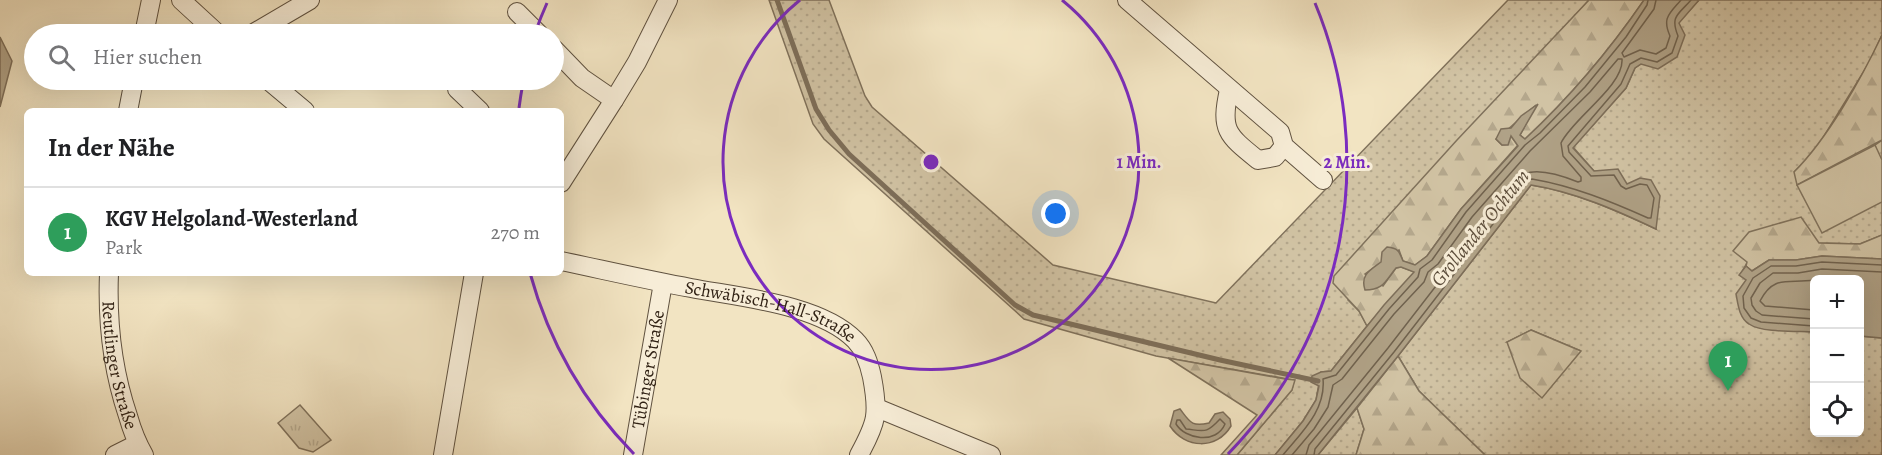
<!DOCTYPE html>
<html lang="de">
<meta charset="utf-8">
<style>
body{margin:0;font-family:Alegreya,serif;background:#f2f2f2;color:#202124}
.controls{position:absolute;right:18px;bottom:18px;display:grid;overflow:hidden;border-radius:9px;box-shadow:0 6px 24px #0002}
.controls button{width:54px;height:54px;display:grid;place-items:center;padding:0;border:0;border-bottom:2px solid #e0e0e0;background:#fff;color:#202124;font:30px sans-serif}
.you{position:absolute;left:1056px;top:214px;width:21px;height:21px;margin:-15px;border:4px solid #fff;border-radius:50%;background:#1a73e8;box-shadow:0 0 0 9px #1a73e833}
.badge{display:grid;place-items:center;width:39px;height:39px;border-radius:50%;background:#8f2418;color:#fff;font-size:20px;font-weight:700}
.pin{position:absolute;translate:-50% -50px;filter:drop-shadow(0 2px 3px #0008)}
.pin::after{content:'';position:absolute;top:32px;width:21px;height:18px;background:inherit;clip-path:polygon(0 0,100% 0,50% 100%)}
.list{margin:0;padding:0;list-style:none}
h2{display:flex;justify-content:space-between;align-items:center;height:78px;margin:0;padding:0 24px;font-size:26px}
h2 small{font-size:20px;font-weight:400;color:#757577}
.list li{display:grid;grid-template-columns:39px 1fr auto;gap:18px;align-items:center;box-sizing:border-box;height:90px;padding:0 24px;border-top:2px solid #e0e0e0}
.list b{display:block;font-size:22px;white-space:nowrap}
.list p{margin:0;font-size:20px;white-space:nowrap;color:#757577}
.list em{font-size:20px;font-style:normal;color:#757577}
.icon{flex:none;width:33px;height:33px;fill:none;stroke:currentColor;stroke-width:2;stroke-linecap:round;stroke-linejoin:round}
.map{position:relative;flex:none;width:1882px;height:455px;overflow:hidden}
.search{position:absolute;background:#fff;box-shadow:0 6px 24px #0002;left:24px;top:24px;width:540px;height:66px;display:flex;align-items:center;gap:15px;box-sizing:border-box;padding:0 21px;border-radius:33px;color:#757577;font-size:22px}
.panel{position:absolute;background:#fff;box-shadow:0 6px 24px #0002;left:24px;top:108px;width:540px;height:168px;border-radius:9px}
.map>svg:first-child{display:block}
.grass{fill:url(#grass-dots);stroke:#80725c;stroke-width:1.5;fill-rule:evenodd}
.forest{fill:url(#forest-firs);stroke:#80725c;stroke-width:1.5}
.park{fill:url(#park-tufts);stroke:#80725c;stroke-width:1.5}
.pitch{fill:#d1c3a4;stroke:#80725c;stroke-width:1.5}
.water{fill:#b0a287;stroke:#7d6e59;stroke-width:1.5}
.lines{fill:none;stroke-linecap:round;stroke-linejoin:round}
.shore{stroke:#70624e;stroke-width:1.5}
.stream{stroke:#7d6e59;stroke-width:5}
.minor-casing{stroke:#605240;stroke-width:20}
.minor{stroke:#f7edd7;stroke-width:18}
.ring{fill:none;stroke:#7b2cbf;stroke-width:3}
.labels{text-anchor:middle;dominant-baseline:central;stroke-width:6;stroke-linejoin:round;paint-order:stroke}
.street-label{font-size:18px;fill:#302114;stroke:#f7edd7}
.water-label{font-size:20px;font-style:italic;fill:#5d4e3c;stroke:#f7edd7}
.centre{fill:#7b2cbf;stroke:#f7edd7;stroke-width:3}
.ring-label{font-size:18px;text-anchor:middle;font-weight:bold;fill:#7b2cbf;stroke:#f7edd7;stroke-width:6;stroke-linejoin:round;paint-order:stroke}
</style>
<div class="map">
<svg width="1882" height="455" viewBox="0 0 1882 455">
<defs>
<pattern id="grass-dots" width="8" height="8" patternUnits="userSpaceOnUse" patternTransform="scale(1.5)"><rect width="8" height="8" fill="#d1c3a4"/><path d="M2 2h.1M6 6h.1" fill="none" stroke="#b4a78c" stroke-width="1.8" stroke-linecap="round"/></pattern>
<pattern id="forest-firs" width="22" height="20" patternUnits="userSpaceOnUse" patternTransform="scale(1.5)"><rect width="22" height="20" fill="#d1c3a4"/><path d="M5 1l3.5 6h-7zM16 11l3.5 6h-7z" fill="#b4a78c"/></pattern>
<pattern id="park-tufts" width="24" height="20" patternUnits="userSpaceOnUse" patternTransform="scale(1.5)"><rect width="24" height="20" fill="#d1c3a4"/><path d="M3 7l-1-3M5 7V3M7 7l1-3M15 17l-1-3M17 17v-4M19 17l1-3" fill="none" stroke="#b4a78c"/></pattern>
</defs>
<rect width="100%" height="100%" fill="#f2e4c2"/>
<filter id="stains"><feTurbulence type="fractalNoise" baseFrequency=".00333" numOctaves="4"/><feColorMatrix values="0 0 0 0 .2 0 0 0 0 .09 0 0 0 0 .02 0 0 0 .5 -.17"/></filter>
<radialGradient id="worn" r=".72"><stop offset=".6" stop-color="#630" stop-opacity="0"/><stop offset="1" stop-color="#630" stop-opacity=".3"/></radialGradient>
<g class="grass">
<polygon points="769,0 829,0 865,96 872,107 1053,265 1216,303 1508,0 1589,0 1563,29 1348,300 1359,311 1367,326 1331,371 1321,372 1316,400 1303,421 1275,455 1237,455 1292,390 1294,380 1156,356 1024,319 824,139 813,124"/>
<path d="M1699,0h183v35l-13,28 -56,91 -19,18 81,-27 7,-5v95l-22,9 -42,-1 -71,20 -7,12 7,5 13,48 54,4v100h46v-96l22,2v117h-397l-66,-64 -21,-35 133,-171c44,7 84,25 125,44l-29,-45 -33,-13 -21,-24 53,-59 9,-20 6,-4zM1531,330l50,21 -74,-9z"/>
<polygon points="1357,408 1364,429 1356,455 1318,455"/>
</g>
<g class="forest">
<path d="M1589,0h55c-35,51 -74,97 -119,139l-5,-4 16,-30c-14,11 -25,23 -40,34l6,6 6,-1 2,-9 8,10 -57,64 -34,47 -12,9 -12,-4 -4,-11 -34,24 18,12 13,-18 5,-1 14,5 -48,54 -8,-15 -26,-28 1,-7 123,-136z"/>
<path d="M1882,35v105l-85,45 -3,-13c34,-34 67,-93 88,-137z"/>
<polygon points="1801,217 1819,243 1860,244 1882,235 1882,259 1822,256 1796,260 1769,260 1752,271 1746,266 1747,262 1733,251 1749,232"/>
<polygon points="1531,330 1581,351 1542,398 1520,378 1507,342"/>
<polygon points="1398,356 1419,391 1485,455 1356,455 1364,429 1357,408"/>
<polygon points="1168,358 1285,379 1295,380 1292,390 1237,455 1221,455 1257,415"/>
</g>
<polygon class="park" points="300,405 331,440 313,452 299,448 278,423"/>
<polygon class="pitch" points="1875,145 1882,160 1882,202 1822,233 1797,185"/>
<g class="water">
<path d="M1644,0h55l-20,23 6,12 -8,22 -19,12 -17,-5 -6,4 -9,20 -53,60 21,23 24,-2 9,15 13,-6 11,2 9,16 -4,33c-40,-19 -81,-37 -125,-44l-133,171 -80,99h-43l28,-34 13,-21 3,-14 -8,-4 1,-6 9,-4 10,-1 53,-66 30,-33 -13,-5 -5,1c-11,13 -12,22 -31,22 -5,-15 5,-20 16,-28l1,-10 5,-5c11,1 12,4 16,14l12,4 12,-9 34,-47 57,-63 -7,-10 -3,9h-6l-6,-6 5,-10 10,-1 10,-12 17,-12 -18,31 5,4c45,-42 84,-88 119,-139z"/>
<polygon points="0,37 12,61 0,107"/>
<path d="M1822,256l60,3v79l-22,-2v-56h-46v52c-16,-1 -52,1 -65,-8 -10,-6 -11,-20 -13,-30l10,-14 -7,-5 7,-9 6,5 17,-11h27z"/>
<path d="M1180,409c10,13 11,18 29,14l6,-9 8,-2 7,7 1,7c-14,24 -46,23 -61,0l4,-15z"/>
</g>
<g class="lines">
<g class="shore">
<path d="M1656,0l-2,9 -32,44 2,4 16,-7 16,4 10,-6 4,-12c-8,-18 -1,-22 11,-36"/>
<path d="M1814,280c-25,4 -40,-6 -54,21l5,5 49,4"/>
<polyline points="1814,319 1762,315 1756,311 1752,305 1751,298 1760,283 1773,273 1798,273 1822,269 1882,272"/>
<polyline points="1814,326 1761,322 1751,318 1744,308 1743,296 1753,278 1771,266 1796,266 1822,262 1882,265"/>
<path d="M1220,419l5,5c-9,21 -40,15 -49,0l1,-4h3l6,9c19,2 20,5 34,-10z"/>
<path d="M1283,455c19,-23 43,-45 40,-76l13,-4 53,-66 29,-32 2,-8 12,-9 34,-48 59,-67 15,-12 45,-46 41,-50 21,-32 1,-5"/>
<path d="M1292,455l22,-26 14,-22 5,-22 9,-6 52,-65 30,-32 4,-10 10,-8 34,-47 58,-66 60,-59 28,-33h4c2,27 -49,59 -61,84l2,13 18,21v4l-3,1c-15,-6 -43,-16 -57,-6l-133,172 -79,97 -3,10"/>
<path d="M1314,455l1,-6 79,-97 133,-172 5,-1c41,7 78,22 116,39h3l3,-20 -7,-13 -7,-1 -14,5 -5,-3 -7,-11 -23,1 -22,-24 -1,-6 53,-62 9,-20 11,-6 16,4 15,-9 6,-17c-8,-20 0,-21 13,-36"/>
</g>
<polyline class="stream" points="777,0 816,109 829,130 849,154 1015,305 1033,315 1220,360 1318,381"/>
<defs>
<g id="minor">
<polyline points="181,0 218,34"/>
<polyline points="1127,0 1280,132 1284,146 1323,180"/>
<polyline points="517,12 539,34"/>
<polyline points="144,34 151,0"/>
<polyline points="252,34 310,0"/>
<polyline points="554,49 582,78 614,100"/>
<polyline points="268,80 305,111"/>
<polyline points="457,89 480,111"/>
<path d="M1229,90c-9,40 -2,45 29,70l17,-3 9,-11"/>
<polyline points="128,111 134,80"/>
<polyline points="561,183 614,100 637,62 668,0"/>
<path id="s1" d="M561,261c43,9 86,19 130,27 47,9 129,16 164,52 10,10 14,23 17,37 7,37 5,45 -13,78"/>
<path id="s2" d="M109,273c-2,50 3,96 19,143 4,14 9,27 16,39"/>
<polyline points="877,408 991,455"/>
<polyline points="115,455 137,444"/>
<polyline points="443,455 474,273"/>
<path id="s3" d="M633,455l30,-172"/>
</g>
</defs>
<use href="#minor" class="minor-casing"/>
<use href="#minor" class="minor"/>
</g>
<g class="ring">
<path d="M1062 0A208 208 0 1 1 800 0"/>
<path d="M634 454A416 416 0 0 1 530 273M519 108A416 416 0 0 1 523 83M535 33A416 416 0 0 1 547 3M1315 3A416 416 0 0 1 1228 454"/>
</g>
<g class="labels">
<g class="street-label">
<text stroke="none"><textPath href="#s1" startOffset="216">Schwäbisch-Hall-Straße</textPath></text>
<text stroke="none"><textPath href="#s2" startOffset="93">Reutlinger Straße</textPath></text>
<text stroke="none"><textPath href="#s3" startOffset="87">Tübinger Straße</textPath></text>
</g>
<g class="water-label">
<text transform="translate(1480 228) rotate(-51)">Grollander Ochtum</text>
</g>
</g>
<circle cx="931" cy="162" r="9" class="centre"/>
<g class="ring-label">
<text x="1139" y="168">1 Min.</text>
<text x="1347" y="168">2 Min.</text>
</g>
<rect width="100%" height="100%" filter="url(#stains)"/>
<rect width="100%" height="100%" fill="url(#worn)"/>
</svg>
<div class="controls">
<button>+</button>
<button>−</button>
<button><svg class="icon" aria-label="locate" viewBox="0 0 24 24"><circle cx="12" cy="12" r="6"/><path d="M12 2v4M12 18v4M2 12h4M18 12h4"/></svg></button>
</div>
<div class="you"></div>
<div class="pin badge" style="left:1728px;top:391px;background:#2e9e5b">1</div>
<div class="search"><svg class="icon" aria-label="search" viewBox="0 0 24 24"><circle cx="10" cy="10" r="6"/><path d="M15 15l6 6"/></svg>Hier suchen</div>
<section class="panel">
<h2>In der Nähe<small></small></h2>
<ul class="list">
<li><span class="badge" style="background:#2e9e5b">1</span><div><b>KGV Helgoland-Westerland</b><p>Park</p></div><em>270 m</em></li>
</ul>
</section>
</div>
